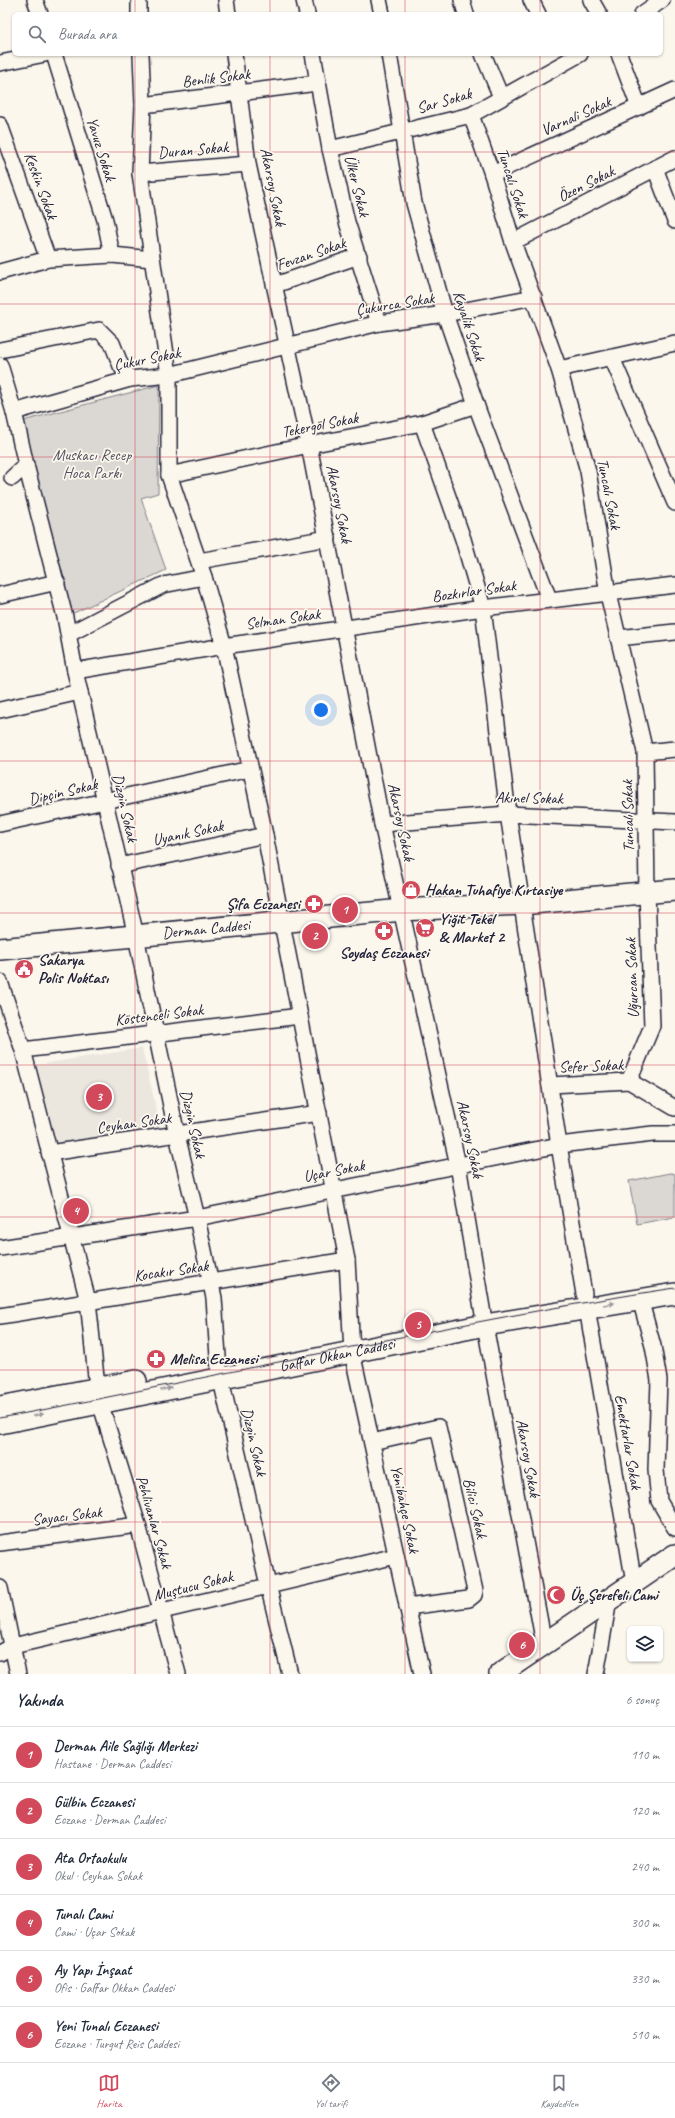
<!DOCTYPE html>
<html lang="tr">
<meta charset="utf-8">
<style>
body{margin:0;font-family:Caveat,sans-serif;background:#f6f6f7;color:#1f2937}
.controls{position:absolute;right:12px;bottom:12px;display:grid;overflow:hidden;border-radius:6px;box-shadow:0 1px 3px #0004}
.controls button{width:36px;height:36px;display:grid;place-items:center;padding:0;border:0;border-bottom:1px solid #e0e1e3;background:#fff;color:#1f2937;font:20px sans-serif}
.you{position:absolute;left:321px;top:710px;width:14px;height:14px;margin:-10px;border:3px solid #fff;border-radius:50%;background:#1a73e8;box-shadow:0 0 0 6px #1a73e833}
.badge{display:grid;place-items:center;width:26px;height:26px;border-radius:50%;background:#d1495b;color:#fff;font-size:13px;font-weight:700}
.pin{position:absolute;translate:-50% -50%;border:2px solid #fff;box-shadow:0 1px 4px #0006}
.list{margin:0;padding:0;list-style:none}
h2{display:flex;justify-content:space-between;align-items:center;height:52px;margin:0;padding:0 16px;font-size:17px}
h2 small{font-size:13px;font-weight:400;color:#747a83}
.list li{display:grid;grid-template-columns:26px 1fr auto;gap:12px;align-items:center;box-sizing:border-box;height:56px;padding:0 16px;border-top:1px solid #e0e1e3}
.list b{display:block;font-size:15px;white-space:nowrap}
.list p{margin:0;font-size:13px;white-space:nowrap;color:#747a83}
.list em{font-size:13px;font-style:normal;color:#747a83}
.icon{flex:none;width:22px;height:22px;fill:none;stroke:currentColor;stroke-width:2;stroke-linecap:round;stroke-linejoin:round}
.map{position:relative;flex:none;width:675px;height:1674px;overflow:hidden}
.search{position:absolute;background:#fff;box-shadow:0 1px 3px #0004;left:12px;right:12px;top:12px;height:44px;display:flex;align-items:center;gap:10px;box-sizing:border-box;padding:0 14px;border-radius:6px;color:#747a83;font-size:15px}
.sheet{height:388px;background:#fff}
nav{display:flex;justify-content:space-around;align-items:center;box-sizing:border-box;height:56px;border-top:1px solid #e0e1e3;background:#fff;font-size:11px;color:#747a83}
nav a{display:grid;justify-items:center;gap:2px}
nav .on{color:#d1495b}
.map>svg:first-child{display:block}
.built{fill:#ebe7df}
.green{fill:#dbd8d3;stroke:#7e7d87}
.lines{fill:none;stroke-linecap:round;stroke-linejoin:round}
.street-casing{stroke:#22223b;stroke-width:18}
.secondary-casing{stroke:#22223b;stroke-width:24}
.street{stroke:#fbf7ec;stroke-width:15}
.secondary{stroke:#fbf7ec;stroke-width:21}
.tram{stroke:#22223b;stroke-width:1}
.oneway{fill:#99979c}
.grid{fill:none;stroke:#d1495b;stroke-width:1;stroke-opacity:0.55}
.labels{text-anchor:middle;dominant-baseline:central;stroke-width:3.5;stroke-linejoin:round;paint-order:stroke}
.street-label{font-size:16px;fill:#22223b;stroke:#fbf7ec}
.park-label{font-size:16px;fill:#505061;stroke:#fbf7ec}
.poi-label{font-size:16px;font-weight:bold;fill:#22223b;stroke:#fbf7ec;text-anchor:start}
</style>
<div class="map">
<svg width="675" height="1674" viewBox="0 0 675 1674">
<rect width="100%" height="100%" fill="#fbf7ec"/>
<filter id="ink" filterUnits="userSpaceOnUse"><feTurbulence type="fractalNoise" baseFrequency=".025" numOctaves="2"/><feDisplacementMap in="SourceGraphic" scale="8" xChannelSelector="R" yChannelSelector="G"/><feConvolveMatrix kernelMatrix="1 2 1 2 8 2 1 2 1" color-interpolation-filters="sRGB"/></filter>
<g filter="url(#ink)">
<polygon class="built" points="142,1048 161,1129 55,1144 36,1065"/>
<g class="green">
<polygon points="159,385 158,493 141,498 166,570 65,617 23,421"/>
<polygon points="670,1173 675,1174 675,1217 637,1224 629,1181"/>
</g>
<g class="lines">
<defs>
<g id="street">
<polyline points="35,0 40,14"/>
<polyline points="139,0 139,14"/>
<polyline points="226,0 228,14"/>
<polyline points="304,0 307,14"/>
<polyline points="379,0 382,14"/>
<polyline points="462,0 466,14"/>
<polyline points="531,0 538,14"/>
<polyline points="591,0 599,14"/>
<polyline points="642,14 662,0"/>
<polyline points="54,54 105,220 112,255"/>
<polyline points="141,54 143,105 140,173 169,375 169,475 204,577 224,646 265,835 347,1260 352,1352 422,1674"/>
<polyline points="234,54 248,164 309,445 382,824 458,1165 484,1320 544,1644"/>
<polyline points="313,54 330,149 347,222 379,323"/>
<polyline points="389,54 414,203 445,314 479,413 549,599"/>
<polyline points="483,54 501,97"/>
<polyline points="619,54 639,107"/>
<polyline points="0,63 45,54"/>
<polyline points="143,105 317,83"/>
<polyline points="471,115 492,174 513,242 559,369 588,471 608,594 645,752 647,893 652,1026 629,1081"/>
<polyline points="0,125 48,259"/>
<polyline points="330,149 471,115 580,54"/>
<polyline points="655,168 675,221"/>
<polyline points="140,173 248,164"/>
<polyline points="492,174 675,90"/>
<polyline points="513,242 675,158"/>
<polyline points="0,272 48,259 112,255 152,259"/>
<polyline points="275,285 359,256"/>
<polyline points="0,350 99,330 112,343 121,366 130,379"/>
<polyline points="612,358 675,503"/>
<polyline points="0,365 14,412 26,465 12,478"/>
<polyline points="559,369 675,343"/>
<polyline points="14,412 130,379 169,375 379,323 445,314 534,297"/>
<polyline points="422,423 463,539 483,608 508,814 559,1145 584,1294"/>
<polyline points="26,465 65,617 75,671 136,936 177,1135 197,1218 214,1298 219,1371 268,1585 290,1674"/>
<polyline points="169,475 309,445 422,423 476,405"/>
<polyline points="199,561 328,538"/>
<polyline points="0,595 57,582"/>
<polyline points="69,634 163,585 204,577"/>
<polyline points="618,638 675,632"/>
<polyline points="75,671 224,646 483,608 675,585"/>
<polyline points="0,710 80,692"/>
<polyline points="645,752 675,749"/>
<polyline points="0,824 250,769"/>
<polyline points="382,824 508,814 675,822"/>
<polyline points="119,866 265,835"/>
<polyline points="0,982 23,1050 88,1301 98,1396 138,1525 178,1674"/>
<polyline points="23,1050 300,1016"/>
<polyline points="550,1085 629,1081 675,1108"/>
<polyline points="49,1153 319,1113"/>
<polyline points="0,1248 197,1218 559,1145 653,1134 675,1134"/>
<polyline points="640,1299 653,1346 659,1380 656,1470 659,1501 675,1528"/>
<polyline points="587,1308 634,1583"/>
<polyline points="0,1316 347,1260"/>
<polyline points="372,1442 438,1427 475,1591 474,1595 469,1599 407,1607"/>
<polyline points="0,1543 138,1525"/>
<polyline points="0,1588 18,1674"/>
<polyline points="0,1653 13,1646 396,1556"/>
<polyline points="596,1674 609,1600"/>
</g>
<g id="secondary">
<path id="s1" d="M0,949l402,-39 119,-6 154,-14"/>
<polyline points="0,1407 136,1381"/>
<path id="s2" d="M0,1423l485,-98 190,-31"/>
<polyline points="500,1674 675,1555"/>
</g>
</defs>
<use href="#street" class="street-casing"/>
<use href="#secondary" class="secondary-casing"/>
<use href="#street" class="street"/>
<use href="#secondary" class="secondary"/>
<path class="tram" d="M0,1418c225,-42 448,-96 675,-130"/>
</g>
<defs><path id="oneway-solid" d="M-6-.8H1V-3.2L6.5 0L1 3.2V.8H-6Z"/></defs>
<g class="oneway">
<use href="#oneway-solid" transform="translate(609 1304) rotate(-10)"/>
<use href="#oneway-solid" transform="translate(166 1389) rotate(-12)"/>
<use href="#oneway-solid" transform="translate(38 1415) rotate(-11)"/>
</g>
</g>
<path class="grid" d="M135,0v14M270,0v14M405,0v14M540,0v14M135,54v1620M270,54v1620M405,54v1620M540,54v1620M0,152h675M0,304h675M0,457h675M0,609h675M0,761h675M0,913h675M0,1065h675M0,1217h675M0,1370h675M0,1522h675"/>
<defs>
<symbol id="shop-disc" viewBox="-11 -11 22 22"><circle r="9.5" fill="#d1495b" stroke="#fbf7ec"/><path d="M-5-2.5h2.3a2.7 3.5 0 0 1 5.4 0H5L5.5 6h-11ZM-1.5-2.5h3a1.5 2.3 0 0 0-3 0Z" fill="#fff"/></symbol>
<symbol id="pharmacy-disc" viewBox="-11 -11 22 22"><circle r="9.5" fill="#d1495b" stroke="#fbf7ec"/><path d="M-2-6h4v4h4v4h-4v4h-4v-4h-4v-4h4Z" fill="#fff"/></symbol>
<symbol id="supermarket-disc" viewBox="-11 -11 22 22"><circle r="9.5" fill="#d1495b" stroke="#fbf7ec"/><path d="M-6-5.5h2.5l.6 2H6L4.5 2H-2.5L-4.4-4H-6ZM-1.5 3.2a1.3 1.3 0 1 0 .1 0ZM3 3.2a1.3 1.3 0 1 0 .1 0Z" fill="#fff"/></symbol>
<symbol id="civic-disc" viewBox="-11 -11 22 22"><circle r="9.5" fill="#d1495b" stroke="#fbf7ec"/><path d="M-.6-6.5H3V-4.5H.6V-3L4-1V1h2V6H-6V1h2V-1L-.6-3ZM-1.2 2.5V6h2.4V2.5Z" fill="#fff"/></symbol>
<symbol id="mosque-disc" viewBox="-11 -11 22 22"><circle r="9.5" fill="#d1495b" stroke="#fbf7ec"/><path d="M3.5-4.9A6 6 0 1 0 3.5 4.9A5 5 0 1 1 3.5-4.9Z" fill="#fff"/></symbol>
</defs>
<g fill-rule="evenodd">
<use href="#shop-disc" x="400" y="879" width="22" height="22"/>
<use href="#pharmacy-disc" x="303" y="893" width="22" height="22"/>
<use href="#supermarket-disc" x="414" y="917" width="22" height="22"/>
<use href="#pharmacy-disc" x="373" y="920" width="22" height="22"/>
<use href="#civic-disc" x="13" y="958" width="22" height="22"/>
<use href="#pharmacy-disc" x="145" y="1348" width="22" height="22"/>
<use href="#mosque-disc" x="545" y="1584" width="22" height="22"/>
</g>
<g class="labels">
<g class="street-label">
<text transform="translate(216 78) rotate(-7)">Benlik Sokak</text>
<text transform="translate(444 101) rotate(-16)">Sar Sokak</text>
<text transform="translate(576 116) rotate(-24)">Varnali Sokak</text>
<text transform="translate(101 149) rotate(73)">Yavuz Sokak</text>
<text transform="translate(193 150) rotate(-5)">Duran Sokak</text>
<text transform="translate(513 183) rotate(72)">Tuncalı Sokak</text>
<text transform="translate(586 184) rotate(-27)">Özen Sokak</text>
<text transform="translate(41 186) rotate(70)">Keskin Sokak</text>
<text transform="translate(357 186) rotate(76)">Ülker Sokak</text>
<text transform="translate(273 187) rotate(79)">Akarsoy Sokak</text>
<text transform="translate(311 254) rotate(-19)">Fevzan Sokak</text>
<text transform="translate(395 304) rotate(-9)">Çukurca Sokak</text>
<text transform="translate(469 326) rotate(72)">Kayalik Sokak</text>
<text transform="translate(147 359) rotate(-11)">Çukur Sokak</text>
<text transform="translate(320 425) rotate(-11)">Tekergöl Sokak</text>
<text transform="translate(609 494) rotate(79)">Tuncalı Sokak</text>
<text transform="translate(339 504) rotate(79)">Akarsoy Sokak</text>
<text transform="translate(474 591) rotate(-8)">Bozkırlar Sokak</text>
<text transform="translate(283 619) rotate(-8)">Selman Sokak</text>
<text transform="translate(63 792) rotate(-13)">Dipçin Sokak</text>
<text transform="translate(529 798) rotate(1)">Akınel Sokak</text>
<text transform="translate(125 808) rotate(77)">Dizgin Sokak</text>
<text transform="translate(628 816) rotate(-91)">Tuncalı Sokak</text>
<text transform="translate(401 822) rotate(78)">Akarsoy Sokak</text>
<text transform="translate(188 833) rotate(-12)">Uyanık Sokak</text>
<text stroke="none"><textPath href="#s1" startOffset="207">Derman Caddesi</textPath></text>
<text transform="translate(632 978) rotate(-92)">Uğurcan Sokak</text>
<text transform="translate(159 1015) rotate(-7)">Köstenceli Sokak</text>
<text transform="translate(591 1066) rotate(-2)">Sefer Sokak</text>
<text transform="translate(134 1123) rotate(-8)">Ceyhan Sokak</text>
<text transform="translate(193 1124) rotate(77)">Dizgin Sokak</text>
<text transform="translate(470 1139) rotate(78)">Akarsoy Sokak</text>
<text transform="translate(334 1171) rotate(-11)">Uçar Sokak</text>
<text transform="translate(171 1271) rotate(-8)">Kocakır Sokak</text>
<text stroke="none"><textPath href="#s2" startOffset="344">Gaffar Okkan Caddesi</textPath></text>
<text transform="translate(254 1442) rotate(77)">Dizgin Sokak</text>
<text transform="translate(628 1442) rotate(80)">Emektarlar Sokak</text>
<text transform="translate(528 1458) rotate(80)">Akarsoy Sokak</text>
<text transform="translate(475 1508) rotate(77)">Bilici Sokak</text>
<text transform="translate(405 1509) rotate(78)">Yenibahçe Sokak</text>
<text transform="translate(67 1516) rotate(-7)">Sayacı Sokak</text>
<text transform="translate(154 1522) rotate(74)">Pehlivanlar Sokak</text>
<text transform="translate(193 1586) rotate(-14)">Muştucu Sokak</text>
</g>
<g class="park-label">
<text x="92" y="455">Muskacı Recep<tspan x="92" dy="18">Hoca Parkı</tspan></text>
</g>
<g class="poi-label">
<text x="425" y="890">Hakan Tuhafiye Kırtasiye</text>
<text x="300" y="904" text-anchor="end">Şifa Eczanesi</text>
<text x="439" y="919">Yiğit Tekel<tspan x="439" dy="18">&amp; Market 2</tspan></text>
<text x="384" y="953" text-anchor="middle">Soydaş Eczanesi</text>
<text x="38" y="960">Sakarya<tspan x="38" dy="18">Polis Noktası</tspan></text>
<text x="170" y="1359">Melisa Eczanesi</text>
<text x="570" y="1595">Üç Şerefeli Cami</text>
</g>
</g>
</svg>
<div class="controls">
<button><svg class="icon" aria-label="layers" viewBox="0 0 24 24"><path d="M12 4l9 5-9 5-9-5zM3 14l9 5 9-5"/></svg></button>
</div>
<div class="you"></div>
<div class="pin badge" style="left:345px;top:910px">1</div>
<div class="pin badge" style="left:315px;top:936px">2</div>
<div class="pin badge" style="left:99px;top:1097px">3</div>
<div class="pin badge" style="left:76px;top:1211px">4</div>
<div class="pin badge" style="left:418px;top:1325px">5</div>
<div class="pin badge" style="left:522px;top:1645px">6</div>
<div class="search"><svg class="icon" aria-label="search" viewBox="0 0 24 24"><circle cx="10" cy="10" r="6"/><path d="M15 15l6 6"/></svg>Burada ara</div>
</div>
<section class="sheet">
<h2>Yakında<small>6 sonuç</small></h2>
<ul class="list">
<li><span class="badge">1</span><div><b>Derman Aile Sağlığı Merkezi</b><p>Hastane · Derman Caddesi</p></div><em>110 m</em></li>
<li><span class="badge">2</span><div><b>Gülbin Eczanesi</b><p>Eczane · Derman Caddesi</p></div><em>120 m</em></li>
<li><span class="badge">3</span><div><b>Ata Ortaokulu</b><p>Okul · Ceyhan Sokak</p></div><em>240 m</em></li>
<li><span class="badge">4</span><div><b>Tunalı Cami</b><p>Cami · Uçar Sokak</p></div><em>300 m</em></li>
<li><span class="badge">5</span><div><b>Ay Yapı İnşaat</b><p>Ofis · Gaffar Okkan Caddesi</p></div><em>330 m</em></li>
<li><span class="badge">6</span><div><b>Yeni Tunalı Eczanesi</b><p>Eczane · Turgut Reis Caddesi</p></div><em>510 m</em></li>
</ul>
</section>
<nav>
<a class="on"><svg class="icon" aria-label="map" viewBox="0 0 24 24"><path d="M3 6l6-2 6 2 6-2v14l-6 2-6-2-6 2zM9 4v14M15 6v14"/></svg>Harita</a>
<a><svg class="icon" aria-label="directions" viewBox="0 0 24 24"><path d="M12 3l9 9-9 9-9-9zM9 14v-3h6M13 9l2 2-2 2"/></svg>Yol tarifi</a>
<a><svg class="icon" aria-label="saved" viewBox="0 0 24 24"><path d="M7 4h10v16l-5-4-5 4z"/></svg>Kaydedilen</a>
</nav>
